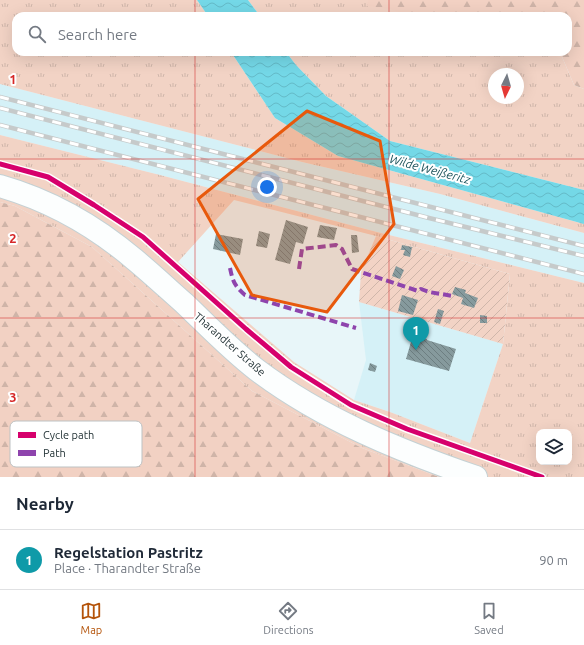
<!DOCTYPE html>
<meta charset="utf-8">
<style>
body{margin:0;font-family:Ubuntu,sans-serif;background:#f2f2f3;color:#1f2937}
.controls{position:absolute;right:12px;bottom:12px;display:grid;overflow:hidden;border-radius:8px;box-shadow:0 4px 16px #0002}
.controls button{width:36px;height:36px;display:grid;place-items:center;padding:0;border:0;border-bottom:1px solid #e0e1e3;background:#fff;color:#1f2937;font:20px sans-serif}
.compass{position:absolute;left:488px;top:68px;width:36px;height:36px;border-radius:50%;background:#fff;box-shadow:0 4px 16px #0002;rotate:185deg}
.you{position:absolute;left:267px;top:187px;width:14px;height:14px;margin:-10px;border:3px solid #fff;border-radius:50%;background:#1a73e8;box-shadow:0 0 0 6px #1a73e833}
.badge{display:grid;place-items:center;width:26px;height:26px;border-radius:50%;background:#b45309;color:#fff;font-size:13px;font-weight:700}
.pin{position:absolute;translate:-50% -33px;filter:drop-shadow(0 1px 2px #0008)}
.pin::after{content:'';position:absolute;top:21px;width:14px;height:12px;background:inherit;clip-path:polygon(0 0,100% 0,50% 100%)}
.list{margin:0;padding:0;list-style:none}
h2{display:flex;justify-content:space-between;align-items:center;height:52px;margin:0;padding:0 16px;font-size:17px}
h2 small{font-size:13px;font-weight:400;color:#747a83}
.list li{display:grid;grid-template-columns:26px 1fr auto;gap:12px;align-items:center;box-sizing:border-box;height:60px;padding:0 16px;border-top:1px solid #e0e1e3}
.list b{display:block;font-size:15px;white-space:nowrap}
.list p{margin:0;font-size:13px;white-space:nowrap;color:#747a83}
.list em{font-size:13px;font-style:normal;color:#747a83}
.icon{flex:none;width:22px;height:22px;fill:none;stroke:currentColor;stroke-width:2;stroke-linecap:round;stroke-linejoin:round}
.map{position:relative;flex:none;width:584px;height:477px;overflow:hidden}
.search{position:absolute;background:#fff;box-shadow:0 4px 16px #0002;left:12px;right:12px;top:12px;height:44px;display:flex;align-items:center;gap:10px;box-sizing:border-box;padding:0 14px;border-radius:12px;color:#747a83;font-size:15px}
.sheet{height:112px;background:#fff}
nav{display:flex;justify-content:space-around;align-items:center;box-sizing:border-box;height:56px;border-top:1px solid #e0e1e3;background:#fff;font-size:11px;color:#747a83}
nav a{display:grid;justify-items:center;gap:2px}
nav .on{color:#b45309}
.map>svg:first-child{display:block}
.built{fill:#d5f1f7}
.grass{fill:url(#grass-tufts);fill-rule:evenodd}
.forest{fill:url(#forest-firs)}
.garden{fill:url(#garden-furrows)}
.water{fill:url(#water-waves)}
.building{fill:url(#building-back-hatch)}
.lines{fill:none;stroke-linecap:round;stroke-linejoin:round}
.secondary-casing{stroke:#c3d1d4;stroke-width:24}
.secondary{stroke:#fcfefe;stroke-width:22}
.rail-casing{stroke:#c6caca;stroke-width:4.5}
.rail{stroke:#fff;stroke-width:3;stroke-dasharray:9;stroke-linecap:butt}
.quiet{stroke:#8e44ad;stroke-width:4;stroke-dasharray:8 4;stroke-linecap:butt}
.cycleway-casing{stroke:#fff;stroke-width:8}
.cycleway{stroke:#d6006c;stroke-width:5}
.marked{fill:#e8590c;fill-opacity:0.2;stroke:#e8590c;stroke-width:3;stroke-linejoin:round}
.grid{fill:none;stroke:#d62828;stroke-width:1;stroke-opacity:0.55}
.labels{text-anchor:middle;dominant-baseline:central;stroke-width:4;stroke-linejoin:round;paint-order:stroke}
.street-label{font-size:11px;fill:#233336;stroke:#fff}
.water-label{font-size:12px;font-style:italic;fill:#1c545c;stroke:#fff}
.key{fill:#fff;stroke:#bdc2c3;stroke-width:1}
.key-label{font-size:11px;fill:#233336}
.grid-label{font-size:13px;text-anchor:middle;font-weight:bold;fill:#d62828;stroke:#fff;stroke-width:4;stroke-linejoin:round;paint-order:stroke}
</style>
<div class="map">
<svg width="584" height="477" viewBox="0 0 584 477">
<defs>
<pattern id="grass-tufts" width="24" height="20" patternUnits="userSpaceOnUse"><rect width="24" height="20" fill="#f2d3c5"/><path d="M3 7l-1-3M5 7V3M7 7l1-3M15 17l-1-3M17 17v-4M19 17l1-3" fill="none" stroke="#cfb6aa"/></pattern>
<pattern id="forest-firs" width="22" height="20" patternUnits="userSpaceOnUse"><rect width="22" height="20" fill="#f2d1c3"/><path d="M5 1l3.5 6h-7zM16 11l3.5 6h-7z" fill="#cfb4a8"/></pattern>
<pattern id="garden-furrows" width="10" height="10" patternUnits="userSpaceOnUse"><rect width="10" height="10" fill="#f2d3c5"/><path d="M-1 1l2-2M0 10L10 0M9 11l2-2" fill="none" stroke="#cfb6aa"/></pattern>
<pattern id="water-waves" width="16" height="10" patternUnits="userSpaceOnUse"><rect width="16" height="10" fill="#74d8e7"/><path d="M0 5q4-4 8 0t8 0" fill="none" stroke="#64bac7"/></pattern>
<pattern id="building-back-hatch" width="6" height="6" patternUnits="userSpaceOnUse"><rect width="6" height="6" fill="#869a9d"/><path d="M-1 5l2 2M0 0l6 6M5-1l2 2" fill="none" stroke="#6d7e81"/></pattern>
</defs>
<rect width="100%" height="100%" fill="#e8f6f9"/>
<g class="built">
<polygon points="0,84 302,162 440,194 584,233 584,283 377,232 160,175 0,135"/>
<polygon points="359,302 503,344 470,443 390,412 354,400 366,360"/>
</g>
<g class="grass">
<polygon points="0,0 197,0 208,16 16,16 16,52 231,52 275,118 338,156 584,224 584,233 440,194 302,162 0,84"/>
<polygon points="248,0 466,0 470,16 260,16"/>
<path d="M286,52h274l14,33 10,4v101l-194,-49 -64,-45 -30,-31zM494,74h24v24h-24z"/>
<path d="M0,135l160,40 217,57 207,51v194h-145l-77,-29 -110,-57 -160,-144 -77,-41 -15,-4zM234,200l142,36 134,38 -7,70 -33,99 -80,-31 -36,-12 -60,-38 -116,-100zM539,432h30v30h-30z"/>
</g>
<g class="forest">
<polygon points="368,0 584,0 584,89 574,85 560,52 568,52 568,16 405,16 404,14 390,9 367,6"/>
<polygon points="0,202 15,206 92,247 252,391 362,448 439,477 0,477"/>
</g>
<polygon class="garden" points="376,236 510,274 503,344 359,302 361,272"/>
<g class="water">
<polygon points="197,0 248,0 260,16 208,16"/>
<polygon points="231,52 286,52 296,65 326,96 390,141 584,190 584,224 338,156 275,118"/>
</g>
<g class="building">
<polygon points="286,220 308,227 303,244 296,242 290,264 275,260"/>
<polygon points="320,225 337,228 334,240 317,237"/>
<polygon points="259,231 270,234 267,248 256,246"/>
<polygon points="216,234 243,239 240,255 213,249"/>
<polygon points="351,235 357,235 359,252 352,253"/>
<polygon points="402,245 412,247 410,257 403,255 405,250 401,250"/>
<polygon points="396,266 404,270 400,279 392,276"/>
<polygon points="455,287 466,290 465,293 478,298 474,308 461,304 463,298 452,294"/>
<polygon points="402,295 418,300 413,315 398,311"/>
<polygon points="438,309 444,311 440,324 434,322"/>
<polygon points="480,315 487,316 487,323 480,323"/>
<polygon points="413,335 427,339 427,340 456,349 449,371 406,359"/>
<polygon points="370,363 377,366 375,372 368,370"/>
</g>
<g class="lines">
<defs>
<path id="secondary" d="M0,186c49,14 95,40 134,73 17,14 33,29 50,44 24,23 47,47 73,67 65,49 143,81 219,107"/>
</defs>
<use href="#secondary" class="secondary-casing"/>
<use href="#secondary" class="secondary"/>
<defs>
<g id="rail">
<polyline points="0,97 584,246"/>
<polyline points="0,108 429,218 584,256"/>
<polyline points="0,125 584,274"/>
</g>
</defs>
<use href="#rail" class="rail-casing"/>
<use href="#rail" class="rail"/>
<g class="quiet">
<path d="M230,268c3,14 4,17 15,27l111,33"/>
<polyline points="299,269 302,249 336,245 342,249 352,269 418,291 421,289 429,292 453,296"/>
</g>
<defs>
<polyline id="cycleway" points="0,164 48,177 94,205 143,237 246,329 291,367 351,405 407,429 542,477"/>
</defs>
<use href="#cycleway" class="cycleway-casing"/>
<use href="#cycleway" class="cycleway"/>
</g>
<path class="marked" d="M307,111l73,30 14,83 -67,88 -75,-17 -54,-96z"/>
<path class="grid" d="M195,0v16M389,0v16M195,52v425M389,52v425M0,159h584M0,318h584"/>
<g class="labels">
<g class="street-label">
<text transform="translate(230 344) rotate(41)">Tharandter Straße</text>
</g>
<g class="water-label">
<text transform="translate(430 169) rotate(15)">Wilde Weißeritz</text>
</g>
</g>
<rect x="10" y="421" width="132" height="46" rx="6" class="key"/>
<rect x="18" y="432" width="18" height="6" fill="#d6006c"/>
<rect x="18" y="450" width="18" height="6" fill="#8e44ad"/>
<g class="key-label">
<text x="43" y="439">Cycle path</text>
<text x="43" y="457">Path</text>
</g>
<g class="grid-label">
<text x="13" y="84">1</text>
<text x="13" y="243">2</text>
<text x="13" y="402">3</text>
</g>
</svg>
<div class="controls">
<button><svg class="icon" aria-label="layers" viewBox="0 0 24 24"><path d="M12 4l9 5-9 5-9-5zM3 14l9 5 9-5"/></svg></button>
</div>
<svg class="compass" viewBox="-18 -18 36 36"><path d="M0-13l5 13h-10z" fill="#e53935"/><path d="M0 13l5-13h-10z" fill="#747a83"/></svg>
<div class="you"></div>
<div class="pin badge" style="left:416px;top:350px;background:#0f9aa8">1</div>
<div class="search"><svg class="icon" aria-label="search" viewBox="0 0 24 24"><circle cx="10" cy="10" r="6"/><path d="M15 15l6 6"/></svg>Search here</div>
</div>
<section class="sheet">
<h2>Nearby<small></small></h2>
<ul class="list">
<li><span class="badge" style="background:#0f9aa8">1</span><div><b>Regelstation Pastritz</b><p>Place · Tharandter Straße</p></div><em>90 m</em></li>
</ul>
</section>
<nav>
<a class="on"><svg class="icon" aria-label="map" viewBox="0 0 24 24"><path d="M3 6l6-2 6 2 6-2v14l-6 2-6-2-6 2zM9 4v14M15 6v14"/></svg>Map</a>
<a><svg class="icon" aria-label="directions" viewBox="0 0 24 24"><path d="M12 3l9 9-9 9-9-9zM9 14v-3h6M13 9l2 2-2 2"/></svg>Directions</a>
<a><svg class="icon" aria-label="saved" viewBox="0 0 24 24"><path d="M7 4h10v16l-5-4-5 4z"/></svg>Saved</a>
</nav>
